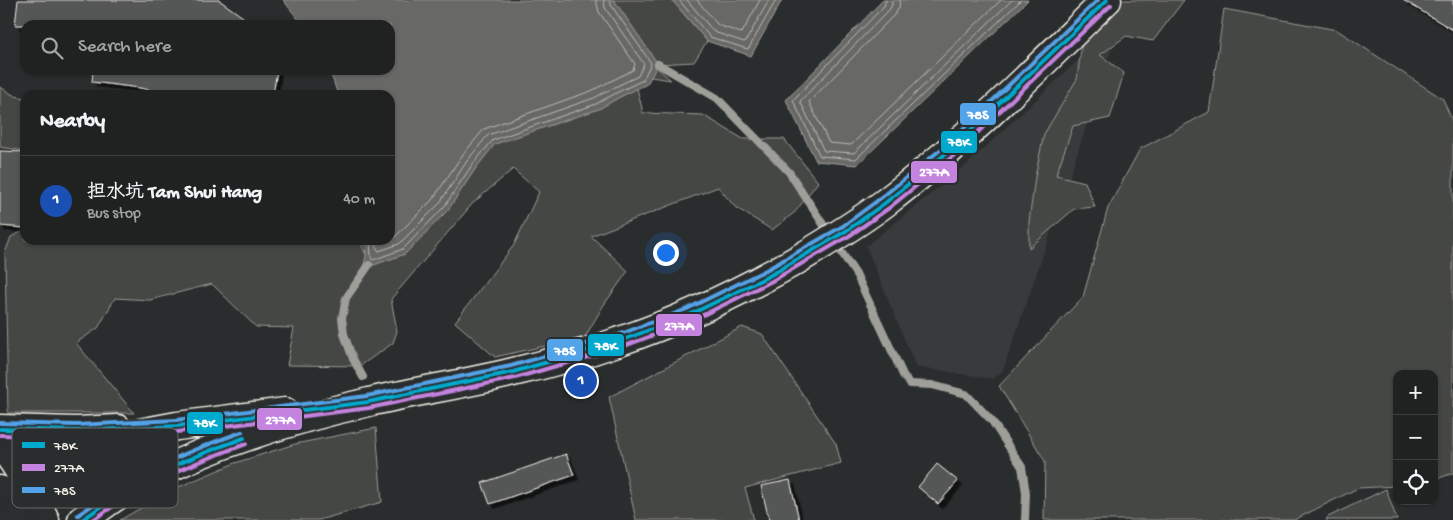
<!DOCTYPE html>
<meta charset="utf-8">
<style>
body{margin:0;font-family:"Gochi Hand","LXGW WenKai TC",sans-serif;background:#2d2f2f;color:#f1f3f6}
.controls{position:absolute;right:15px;bottom:15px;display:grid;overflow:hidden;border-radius:10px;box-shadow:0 1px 4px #0004}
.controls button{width:45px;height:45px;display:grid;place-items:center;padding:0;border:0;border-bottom:1px solid #3d3f40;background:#202222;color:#f1f3f6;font:25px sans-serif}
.you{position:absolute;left:665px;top:252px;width:18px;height:18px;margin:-12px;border:4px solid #fff;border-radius:50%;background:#1a73e8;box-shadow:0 0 0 8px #1a73e833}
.badge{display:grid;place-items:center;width:32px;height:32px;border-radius:50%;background:#b45309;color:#fff;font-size:16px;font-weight:700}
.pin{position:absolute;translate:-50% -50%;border:2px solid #fff;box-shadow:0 1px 5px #0006}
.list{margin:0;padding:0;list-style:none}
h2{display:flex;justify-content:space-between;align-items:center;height:65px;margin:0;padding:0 20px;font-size:21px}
h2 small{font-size:16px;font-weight:400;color:#a2a4a5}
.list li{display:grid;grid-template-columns:32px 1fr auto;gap:15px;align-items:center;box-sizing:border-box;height:90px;padding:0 20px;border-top:1px solid #3d3f40}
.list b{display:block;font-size:19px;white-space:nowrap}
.list p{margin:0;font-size:16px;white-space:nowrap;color:#a2a4a5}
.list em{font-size:16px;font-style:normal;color:#a2a4a5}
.icon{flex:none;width:28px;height:28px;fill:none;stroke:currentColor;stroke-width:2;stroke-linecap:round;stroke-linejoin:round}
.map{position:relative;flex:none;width:1453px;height:520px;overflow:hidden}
.search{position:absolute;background:#202222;box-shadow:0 1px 4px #0004;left:20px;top:20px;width:375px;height:55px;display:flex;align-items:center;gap:12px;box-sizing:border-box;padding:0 18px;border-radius:15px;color:#a2a4a5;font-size:19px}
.panel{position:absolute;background:#202222;box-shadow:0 1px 4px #0004;left:20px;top:90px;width:375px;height:155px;border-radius:15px}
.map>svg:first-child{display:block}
.built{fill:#373a3a}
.green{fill:#444645;stroke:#9c9c96}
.water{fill:#676866;stroke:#9f9f9a}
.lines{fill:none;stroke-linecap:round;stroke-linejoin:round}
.shore{stroke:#bcbab4;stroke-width:1}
.stream{stroke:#9f9f9a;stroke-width:8}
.building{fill:#555756;stroke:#f4f1e8;filter:url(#shadow)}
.minor-casing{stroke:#f4f1e8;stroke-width:31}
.major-casing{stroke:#f4f1e8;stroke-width:31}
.minor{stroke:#2a2d2e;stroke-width:28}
.major{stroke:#2a2d2e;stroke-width:28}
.bus-1-casing{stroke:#2a2d2e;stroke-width:8}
.bus-2-casing{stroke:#2a2d2e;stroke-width:8}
.bus-3-casing{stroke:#2a2d2e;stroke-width:8}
.bus-1{stroke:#00a9ce;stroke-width:4}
.bus-2{stroke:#c483df;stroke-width:4}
.bus-3{stroke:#53a3e8;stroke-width:4}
.key{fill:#2a2d2e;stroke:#676866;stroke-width:1}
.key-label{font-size:14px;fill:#f4f1e8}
.line-badge{stroke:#2a2d2e;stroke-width:2}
.badge-label{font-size:14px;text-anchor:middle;font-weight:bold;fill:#fff}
</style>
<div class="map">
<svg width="1453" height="520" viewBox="0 0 1453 520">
<defs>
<filter id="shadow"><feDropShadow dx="4.5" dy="4.5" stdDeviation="0" flood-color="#0009"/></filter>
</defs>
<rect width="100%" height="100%" fill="#2a2d2e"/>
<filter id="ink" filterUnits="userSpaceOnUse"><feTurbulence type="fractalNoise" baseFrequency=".02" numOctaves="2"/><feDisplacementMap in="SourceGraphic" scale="10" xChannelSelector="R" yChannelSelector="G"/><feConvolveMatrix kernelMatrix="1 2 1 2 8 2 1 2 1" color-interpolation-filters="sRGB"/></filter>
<g filter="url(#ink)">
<polygon class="built" points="1121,20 1058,212 1003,370 993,379 916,367 866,246 965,166"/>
<g class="green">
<polygon points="543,0 672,0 707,41 694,62 658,64 624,40 671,80 637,75 637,88 643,113 703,115 743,139 784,139 818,182 795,212 772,230 735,207 718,187 591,236 628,271 603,306 585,337 495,357 455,322 514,245 539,192 513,169 473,203 391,299 397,331 393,343 360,366 287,365 294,328 256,327 212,284 150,300 115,298 98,328 76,343 134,413 8,413 5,253 11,237 25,230 25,240 360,240 365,253 398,240"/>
<polygon points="1093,0 1184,0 1153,41 1126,36 1100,55 1124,73 1110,118 1073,126 1056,175 1085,182 1095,207 1074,209 1029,248 1029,222 1035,177 1044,134 1077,79 1083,34"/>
<polygon points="1224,9 1337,30 1443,99 1453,123 1453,473 1434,480 1434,374 1397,374 1397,486 1358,488 1294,520 1044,520 1045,461 999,386 1083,297 1108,208 1140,149 1209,112"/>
<polygon points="0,87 15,96 25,98 25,151 0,147"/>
<polygon points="742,327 762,334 836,444 841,463 745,488 754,520 636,520 609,397"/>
<polygon points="376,428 382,502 319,520 120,520 174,489 235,463 295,444"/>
<polygon points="1386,489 1397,520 1326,520 1328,517"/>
</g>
<g class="water">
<polygon points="283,0 614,0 658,64 647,84 620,97 599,109 495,144 476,168 448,210 405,254 374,265 364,264 366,257 365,240 390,240 390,95 338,95 333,80 328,70 390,70 390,25 303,25"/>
<polygon points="672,0 782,0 751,56 707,41"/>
<polygon points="883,0 1028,0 857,165 816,161 786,100"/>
</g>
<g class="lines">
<g class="shore">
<polyline points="679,0 710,37 747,49 749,48 776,0"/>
<polyline points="687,0 714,32 744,42 746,41 769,0"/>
<polyline points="697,0 718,25 741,33 743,31 760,0"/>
<polyline points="886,0 884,6 793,100 820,156 856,159 1021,0"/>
<polyline points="892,0 892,5 889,10 800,101 824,151 854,153 1012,0"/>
<polyline points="900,0 899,8 895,14 809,102 829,143 851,145 1001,0"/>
<polyline points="390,239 395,237 433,199 461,157 484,129 591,91 633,70 635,64 599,12 596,0"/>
<polyline points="370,240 371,258 373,260 403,249 444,207 472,165 493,140 596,104 618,92 643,80 651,63 611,5 610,0"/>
<polyline points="376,240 377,249 379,251 399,244 439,204 467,161 488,135 594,98 615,87 638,76 644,64 605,8 604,0"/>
</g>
<g class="stream">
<polyline points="658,64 717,98 789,172 857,276 904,377 910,384 932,385 966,394 992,421 1022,467 1026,493 1025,520"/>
<polyline points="363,377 353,359 344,334 342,318 346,298 369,265"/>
</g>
</g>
<g class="building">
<polygon points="18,0 219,0 254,25 15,25"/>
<polygon points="1403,0 1453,0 1453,30"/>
<polygon points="93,70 277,70 273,95 176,95 140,88 92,82"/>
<polygon points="0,151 25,152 25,228 0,226"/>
<polygon points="566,454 574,475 490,504 482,483"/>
<polygon points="937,464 958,481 938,504 918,487"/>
<polygon points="790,480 799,520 769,520 761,486"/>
</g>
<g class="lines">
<defs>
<g id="minor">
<path d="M0,444c19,22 32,50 45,76"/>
<polyline points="0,490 22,520"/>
</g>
<g id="major">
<polyline points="0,429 77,431 118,429"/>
<polyline points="97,444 95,456 99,468 108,479 122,484 137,484"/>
<polyline points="10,520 46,477 73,459 97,444 123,436 177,426 285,412"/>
<path d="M82,520c18,-12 35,-26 54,-36 72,-38 153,-64 233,-82 47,-11 96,-18 144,-30 35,-8 73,-19 107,-31 62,-21 120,-49 177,-81 30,-18 60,-36 89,-58 79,-60 149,-132 221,-202"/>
</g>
</defs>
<use href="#minor" class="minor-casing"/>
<use href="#major" class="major-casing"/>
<use href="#minor" class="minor"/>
<use href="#major" class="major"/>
<defs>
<g id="bus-1">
<polyline points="0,429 77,431 177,426 368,402 513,372 620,341 689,315 769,276 846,231 885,203 949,151 1107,0"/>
<path d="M82,520c16,-11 32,-23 48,-32 36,-21 75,-36 114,-50"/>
</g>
<g id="bus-2">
<polyline points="0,435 77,437 177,432 369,408 515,378 622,347 691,321 772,281 849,236 889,208 953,156 1111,5"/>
<path d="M93,520c13,-9 26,-18 39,-26 36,-21 75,-36 114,-50"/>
</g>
<g id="bus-3">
<polyline points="0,423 77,425 176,420 367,396 511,366 618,335 687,309 766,270 843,226 881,198 945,146 1098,0"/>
<path d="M78,515c16,-11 32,-22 48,-32 37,-21 76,-37 116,-51"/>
</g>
</defs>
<use href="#bus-1" class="bus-1-casing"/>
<use href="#bus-2" class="bus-2-casing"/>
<use href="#bus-3" class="bus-3-casing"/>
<use href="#bus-1" class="bus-1"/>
<use href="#bus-2" class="bus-2"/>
<use href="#bus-3" class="bus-3"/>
</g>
</g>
<rect x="12" y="428" width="166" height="80" rx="8" class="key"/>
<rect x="22" y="442" width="23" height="6" fill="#00a9ce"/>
<rect x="22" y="464" width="23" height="7" fill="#c483df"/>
<rect x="22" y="487" width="23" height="6" fill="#53a3e8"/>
<g class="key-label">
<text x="54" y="450">78K</text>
<text x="54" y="472">277A</text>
<text x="54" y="495">78S</text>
</g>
<g class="line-badge">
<rect x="959" y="102" width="38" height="24" rx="5" fill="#53a3e8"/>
<rect x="940" y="130" width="38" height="24" rx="5" fill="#00a9ce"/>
<rect x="910" y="160" width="48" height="24" rx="5" fill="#c483df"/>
<rect x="655" y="313" width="48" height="24" rx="5" fill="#c483df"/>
<rect x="587" y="333" width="38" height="24" rx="5" fill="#00a9ce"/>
<rect x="546" y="338" width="38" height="24" rx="5" fill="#53a3e8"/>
<rect x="256" y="407" width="47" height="24" rx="5" fill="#c483df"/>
<rect x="186" y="411" width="38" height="24" rx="5" fill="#00a9ce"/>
</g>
<g class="badge-label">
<text x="978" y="119">78S</text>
<text x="959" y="146">78K</text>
<text x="934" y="176">277A</text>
<text x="679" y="330">277A</text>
<text x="606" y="350">78K</text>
<text x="565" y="355">78S</text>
<text x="280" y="424">277A</text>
<text x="205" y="427">78K</text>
</g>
</svg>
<div class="controls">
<button>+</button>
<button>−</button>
<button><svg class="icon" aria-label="locate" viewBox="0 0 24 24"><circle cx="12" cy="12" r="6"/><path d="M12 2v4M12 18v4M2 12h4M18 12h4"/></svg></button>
</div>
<div class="you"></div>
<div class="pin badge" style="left:581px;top:381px;background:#1a4fb4">1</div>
<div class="search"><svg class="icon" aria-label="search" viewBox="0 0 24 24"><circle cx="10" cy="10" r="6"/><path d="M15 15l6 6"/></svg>Search here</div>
<section class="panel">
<h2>Nearby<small></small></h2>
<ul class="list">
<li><span class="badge" style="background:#1a4fb4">1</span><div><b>担水坑 Tam Shui Hang</b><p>Bus stop</p></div><em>40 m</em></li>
</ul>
</section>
</div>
